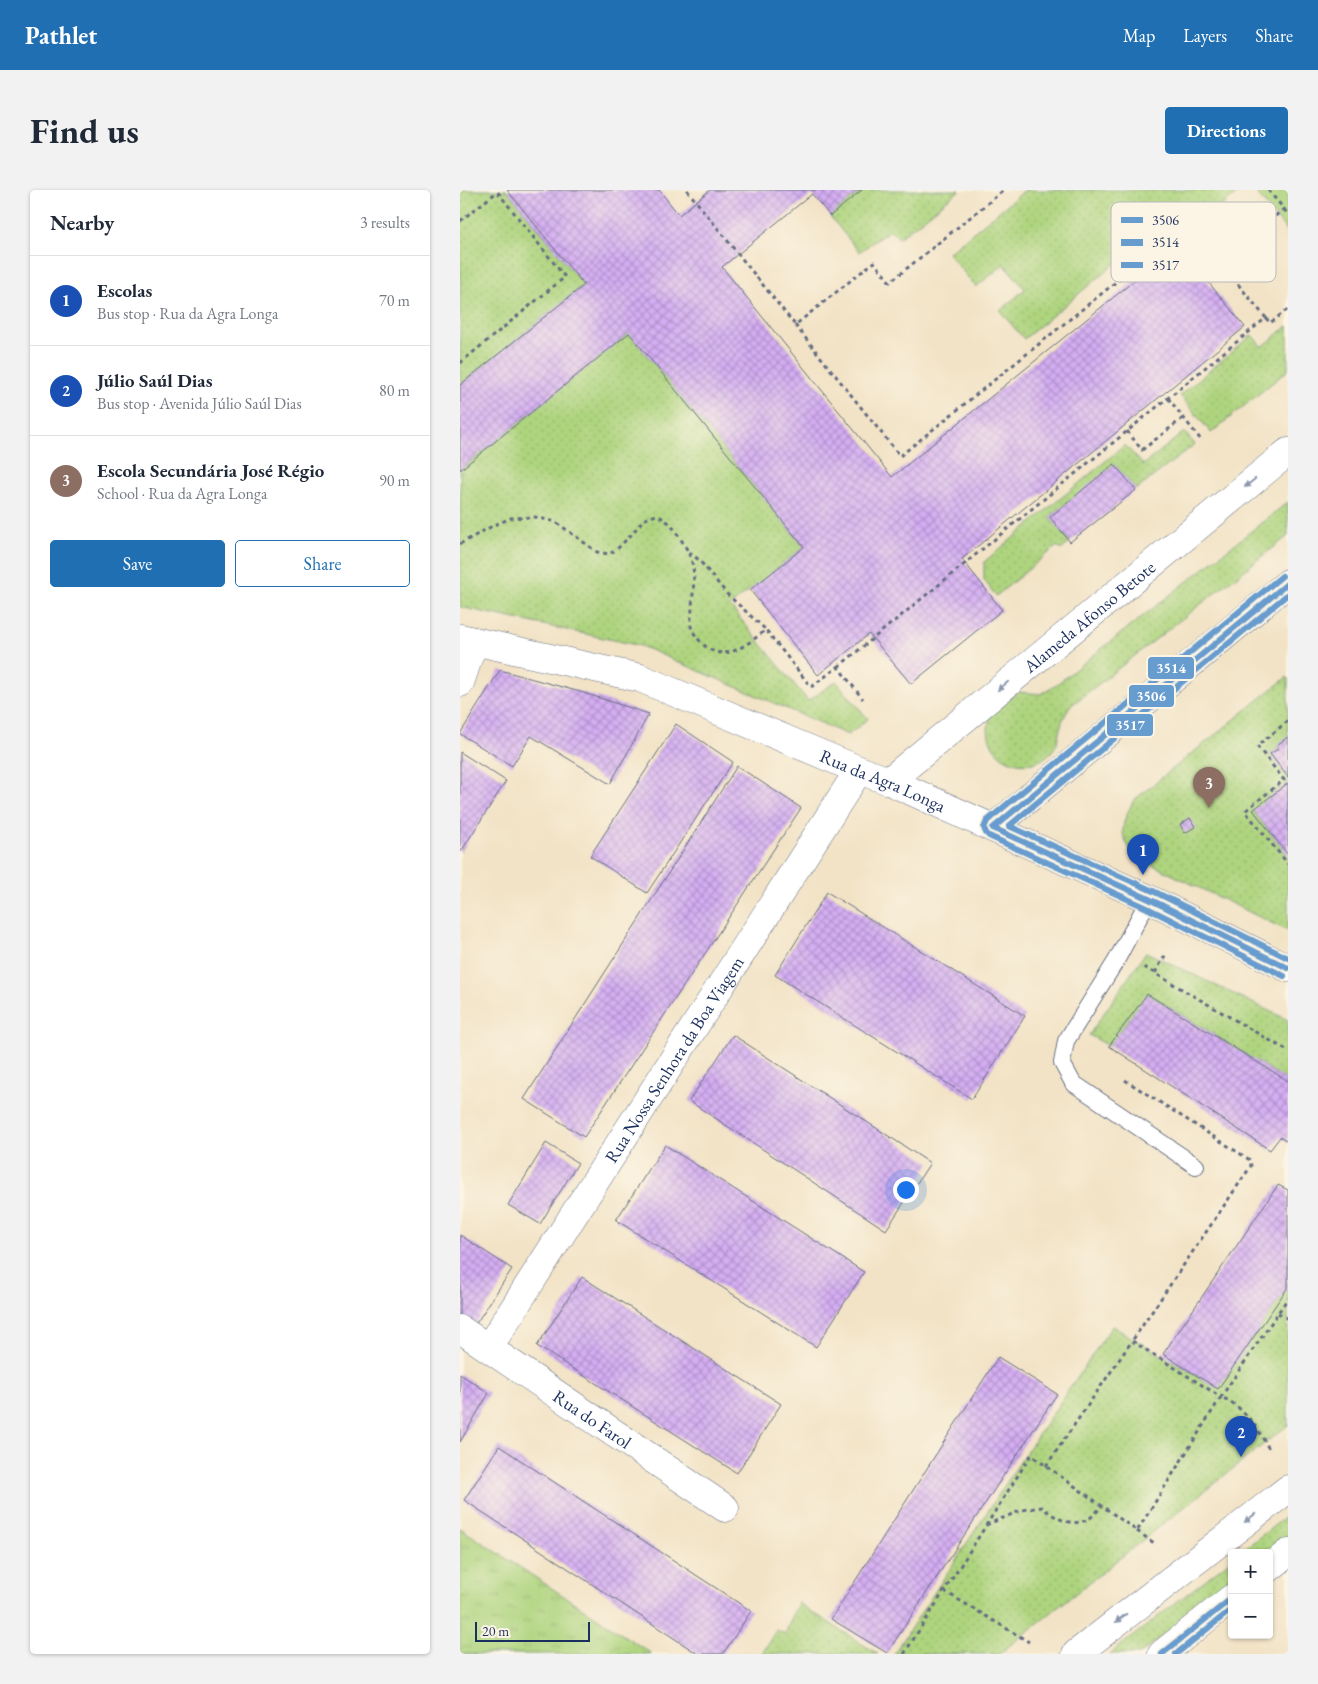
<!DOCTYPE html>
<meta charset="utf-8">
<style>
body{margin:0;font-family:"EB Garamond",serif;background:#f2f2f3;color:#1f2937}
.controls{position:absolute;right:15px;bottom:15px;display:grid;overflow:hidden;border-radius:5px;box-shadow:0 1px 4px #0004}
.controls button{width:45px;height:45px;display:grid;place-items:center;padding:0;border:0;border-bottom:1px solid #e0e1e3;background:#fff;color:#1f2937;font:25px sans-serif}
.scale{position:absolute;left:15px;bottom:12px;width:115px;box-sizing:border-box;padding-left:5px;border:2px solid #1b2f5e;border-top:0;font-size:14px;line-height:18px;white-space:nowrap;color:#1b2f5e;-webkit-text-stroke:4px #fcf5e5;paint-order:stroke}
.you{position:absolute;left:445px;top:999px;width:18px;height:18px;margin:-12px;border:4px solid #fff;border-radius:50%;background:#1a73e8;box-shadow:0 0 0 8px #1a73e833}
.badge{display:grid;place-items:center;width:32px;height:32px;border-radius:50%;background:#1f6fb2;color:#fff;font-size:16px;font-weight:700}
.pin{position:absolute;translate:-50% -41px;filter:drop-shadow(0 1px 2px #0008)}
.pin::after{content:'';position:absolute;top:26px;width:18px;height:15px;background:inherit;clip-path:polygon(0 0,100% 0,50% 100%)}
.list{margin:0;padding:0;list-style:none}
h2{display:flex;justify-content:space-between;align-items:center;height:65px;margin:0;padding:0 20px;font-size:21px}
h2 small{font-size:16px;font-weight:400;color:#747a83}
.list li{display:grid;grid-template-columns:32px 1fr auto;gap:15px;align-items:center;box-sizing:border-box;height:90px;padding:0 20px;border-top:1px solid #e0e1e3}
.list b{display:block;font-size:19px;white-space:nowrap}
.list p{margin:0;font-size:16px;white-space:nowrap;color:#747a83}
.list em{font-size:16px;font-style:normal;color:#747a83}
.actions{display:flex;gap:10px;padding:15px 20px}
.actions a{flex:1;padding:11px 0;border:1px solid #1f6fb2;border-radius:5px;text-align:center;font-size:18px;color:#1f6fb2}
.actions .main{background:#1f6fb2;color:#fff}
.map{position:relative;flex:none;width:828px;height:1464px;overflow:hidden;border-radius:5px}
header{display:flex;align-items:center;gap:30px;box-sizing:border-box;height:70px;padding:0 25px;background:#1f6fb2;color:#fff}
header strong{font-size:24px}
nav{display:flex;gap:28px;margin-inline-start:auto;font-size:18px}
.intro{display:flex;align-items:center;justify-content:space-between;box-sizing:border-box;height:120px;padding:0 30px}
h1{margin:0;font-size:35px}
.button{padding:12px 22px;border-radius:5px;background:#1f6fb2;color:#fff;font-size:18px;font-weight:700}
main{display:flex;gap:30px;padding:0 30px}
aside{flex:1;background:#fff;border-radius:5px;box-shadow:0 1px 4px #0004}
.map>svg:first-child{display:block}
.grass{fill:url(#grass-tufts);stroke:#64826e}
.park{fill:url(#park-dots);stroke:#64826e}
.pitch{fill:#aed47e;stroke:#64826e}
.building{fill:url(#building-cross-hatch)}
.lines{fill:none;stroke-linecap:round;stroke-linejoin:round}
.lane-casing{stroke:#666e82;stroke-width:18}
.street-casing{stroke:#666e82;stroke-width:29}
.secondary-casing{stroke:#666e82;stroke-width:29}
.path{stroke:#666e82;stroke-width:3;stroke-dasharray:4 4;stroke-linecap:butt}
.lane{stroke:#fff;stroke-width:16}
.street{stroke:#fff;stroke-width:28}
.secondary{stroke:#fff;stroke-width:28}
.bus-1-casing{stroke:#fcf5e5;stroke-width:10}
.bus-2-casing{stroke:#fcf5e5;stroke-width:10}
.bus-3-casing{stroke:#fcf5e5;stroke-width:10}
.bus-1{stroke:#679ccf;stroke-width:6}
.bus-2{stroke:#679ccf;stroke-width:6}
.bus-3{stroke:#679ccf;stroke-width:6}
.oneway{fill:#8d97ae}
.labels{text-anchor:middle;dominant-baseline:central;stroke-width:4;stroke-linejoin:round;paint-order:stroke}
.street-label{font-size:18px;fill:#1b2f5e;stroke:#fcf5e5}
.key{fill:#fcf5e5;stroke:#b8babc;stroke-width:1}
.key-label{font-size:14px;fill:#1b2f5e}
.line-badge{stroke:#fcf5e5;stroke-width:2}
.badge-label{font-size:14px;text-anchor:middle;font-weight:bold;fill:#fff}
</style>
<header>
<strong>Pathlet</strong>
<nav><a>Map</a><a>Layers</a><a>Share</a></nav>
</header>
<div class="intro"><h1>Find us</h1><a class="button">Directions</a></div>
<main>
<aside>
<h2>Nearby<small>3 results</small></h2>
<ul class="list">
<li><span class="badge" style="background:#1a4fb4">1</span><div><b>Escolas</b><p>Bus stop · Rua da Agra Longa</p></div><em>70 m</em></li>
<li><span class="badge" style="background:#1a4fb4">2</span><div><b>Júlio Saúl Dias</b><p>Bus stop · Avenida Júlio Saúl Dias</p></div><em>80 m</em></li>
<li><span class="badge" style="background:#8d6e63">3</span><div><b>Escola Secundária José Régio</b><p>School · Rua da Agra Longa</p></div><em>90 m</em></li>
</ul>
<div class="actions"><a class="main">Save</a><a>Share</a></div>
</aside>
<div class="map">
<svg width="828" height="1464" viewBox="0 0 828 1464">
<defs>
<pattern id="grass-tufts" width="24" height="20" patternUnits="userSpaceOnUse" patternTransform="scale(1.25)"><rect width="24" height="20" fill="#aed47e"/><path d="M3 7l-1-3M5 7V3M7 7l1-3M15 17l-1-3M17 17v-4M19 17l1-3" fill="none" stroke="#95b66f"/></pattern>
<pattern id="park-dots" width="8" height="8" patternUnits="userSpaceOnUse" patternTransform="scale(1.25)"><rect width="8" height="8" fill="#aed47e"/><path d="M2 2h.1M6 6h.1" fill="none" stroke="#95b66f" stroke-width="1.8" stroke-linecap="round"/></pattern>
<pattern id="building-cross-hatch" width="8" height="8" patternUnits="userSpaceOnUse" patternTransform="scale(1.25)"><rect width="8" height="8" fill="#d5aef3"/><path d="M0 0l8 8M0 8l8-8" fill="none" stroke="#ac8ec8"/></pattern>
</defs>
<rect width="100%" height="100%" fill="#fcf5e5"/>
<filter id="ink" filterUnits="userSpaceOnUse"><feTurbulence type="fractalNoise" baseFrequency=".02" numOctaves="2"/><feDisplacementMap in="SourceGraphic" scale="10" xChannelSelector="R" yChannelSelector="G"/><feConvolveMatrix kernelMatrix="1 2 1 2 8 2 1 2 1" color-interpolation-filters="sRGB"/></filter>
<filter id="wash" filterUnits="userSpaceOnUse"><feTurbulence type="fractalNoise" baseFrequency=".0096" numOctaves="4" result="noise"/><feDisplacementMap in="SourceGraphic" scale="20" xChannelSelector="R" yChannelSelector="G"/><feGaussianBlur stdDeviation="1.12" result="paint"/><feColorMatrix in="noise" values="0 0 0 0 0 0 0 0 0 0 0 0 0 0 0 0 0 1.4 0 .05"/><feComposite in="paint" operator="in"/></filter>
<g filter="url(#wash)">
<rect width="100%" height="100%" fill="#f2e3c6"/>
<polygon class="grass" points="0,1338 192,1464 0,1464"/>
<g class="park">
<polygon points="0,0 47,0 124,95 0,195"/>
<polygon points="402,0 500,0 439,48 430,40 399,62 370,26"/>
<polygon points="565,0 781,0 745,30 730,12 564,149 540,121 565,99 544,74 516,97 488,63"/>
<polygon points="828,136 828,180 751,243 720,205 792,145 802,157"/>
<polygon points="169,143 344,357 270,416 348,511 376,491 408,529 388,545 181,456 0,417 0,280"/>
<polygon points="724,242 735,254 676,300 654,275 590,327 610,352 601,360 597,356 536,406 524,390 524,372 665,255 683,275"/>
<path d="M828,312v34l-219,171c-2,6 -7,12 -8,18 -4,13 -1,20 -14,31 -19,16 -53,6 -58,-20 -2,-8 0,-15 2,-23l27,-21 23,2 12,-7z"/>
<path d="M827,487l1,1v59l-11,8 2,3 -9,6 18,23v6l-35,28 35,44v76l-152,-74c-19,-23 -15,-32 -2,-57z"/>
<polygon points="686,762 828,830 828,891 688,804 649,856 629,845"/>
<polygon points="828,1097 828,1235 539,1464 434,1464 568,1260 652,1136 758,1198"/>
<polygon points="828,1325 828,1348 809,1363 779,1363"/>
<polygon points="772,1369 772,1392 680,1464 650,1464"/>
<polygon points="338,1413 418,1464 302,1464 316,1440 325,1444"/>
</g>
<polygon class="pitch" points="794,0 828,0 828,42"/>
<g id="blocks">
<g class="building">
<polygon points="47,0 199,0 219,25 250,0 402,0 370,26 352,4 262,77 432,287 718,55 785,137 502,369 542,420 451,494 409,444 358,485 290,400 344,357 169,143 0,280 0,195 124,95"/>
<polygon points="654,274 676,300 610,352 590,327"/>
<polygon points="40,480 124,503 189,524 150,594 71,546 52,576 0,544"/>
<polygon points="216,534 273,572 187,703 130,666"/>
<polygon points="828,547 828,587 810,564 819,558 817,555"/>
<polygon points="0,562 46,591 0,663"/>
<polygon points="277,576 341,618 124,947 64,909"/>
<polygon points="828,593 828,665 793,620"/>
<polygon points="730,628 735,637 725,643 720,635"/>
<polygon points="367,702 565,826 512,909 315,785"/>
<polygon points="687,804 828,891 828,952 820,947 810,960 649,856"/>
<polygon points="273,845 470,973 426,1040 229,911"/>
<polygon points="86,953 118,973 80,1034 48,1015"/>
<polygon points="205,955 404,1082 356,1157 156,1030"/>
<polygon points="818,995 828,1000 828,1097 758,1199 703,1164"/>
<polygon points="0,1045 52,1079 15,1135 0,1125"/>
<polygon points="122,1087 321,1214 277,1283 77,1156"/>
<polygon points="538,1167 597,1204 427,1463 371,1429"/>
<polygon points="0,1184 29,1203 0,1252"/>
<polygon points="39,1256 291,1421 263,1464 238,1464 4,1310"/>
</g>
</g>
</g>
<g filter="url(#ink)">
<use href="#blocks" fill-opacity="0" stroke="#666e82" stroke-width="1"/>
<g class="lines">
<defs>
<polyline id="lane" points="689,709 656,771 606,851 602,873 613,893 736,976"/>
<g id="street">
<path id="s1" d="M0,448l180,40 219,92 30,11 260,118 139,69"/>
<polyline points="0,493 14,451"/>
<path id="s2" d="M429,591l399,-329"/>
<polyline points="533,638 828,393"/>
<path id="s3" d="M0,1139l265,179"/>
<path id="s4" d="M29,1157l370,-577"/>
</g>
<g id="secondary">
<polyline points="809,1378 828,1363"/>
<polyline points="616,1464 828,1299"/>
<polyline points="702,1464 772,1408"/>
</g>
</defs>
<use href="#lane" class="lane-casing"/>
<use href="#street" class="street-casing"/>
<use href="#secondary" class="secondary-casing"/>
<g class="path">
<polyline points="227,0 335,135 414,72 430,92 544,0"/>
<polyline points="824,19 828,25"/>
<polyline points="0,31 37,2"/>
<polyline points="759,71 824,19 808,0"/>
<polyline points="806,128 810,133 828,119"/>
<polyline points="335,135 440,266 728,34 806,128 378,477"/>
<polyline points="0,173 105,87 36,0"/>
<polyline points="708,208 741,250"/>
<polyline points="667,241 682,260 723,228"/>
<path d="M0,354l34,-19 17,-7 24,-1 21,5 41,30 12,2 7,-4 15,-15 12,-15 13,-5c14,6 16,11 24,23 18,27 14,38 12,69 0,6 -2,13 -1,19 1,5 6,12 10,16 22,24 45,3 65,-12l45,57 27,-20 25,32"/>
<polyline points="229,362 239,370 267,404 306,440"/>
<polyline points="828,531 797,556 824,590 785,621 828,674"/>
<polyline points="684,777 828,861"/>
<polyline points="695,783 706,764"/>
<polyline points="665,890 790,970 791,976 672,1151"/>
<polyline points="818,1123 828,1129"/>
<polyline points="586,1276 672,1151 761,1207 828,1108"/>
<path d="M526,1335l36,-15 20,-3c13,11 31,22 48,11 4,-3 8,-8 12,-12"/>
<polyline points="677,1341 694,1353"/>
<polyline points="484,1401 569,1452"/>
<path d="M444,1464l127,-199 106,76 84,-134c25,11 37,32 49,54"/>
</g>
<use href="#lane" class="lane"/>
<use href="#street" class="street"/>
<use href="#secondary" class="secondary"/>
<defs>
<g id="bus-1">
<polyline points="828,393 533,638 689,709 828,778"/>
<polyline points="702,1464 772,1408"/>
</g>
<g id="bus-2">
<polyline points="822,386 527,631 524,638 526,643 529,646 685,717 824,786"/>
<polyline points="716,1464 772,1419"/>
</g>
<polyline id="bus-3" points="828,404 549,636 693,701 828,768"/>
</defs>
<use href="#bus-1" class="bus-1-casing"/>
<use href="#bus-2" class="bus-2-casing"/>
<use href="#bus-3" class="bus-3-casing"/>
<use href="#bus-1" class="bus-1"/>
<use href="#bus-2" class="bus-2"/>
<use href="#bus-3" class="bus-3"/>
</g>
<defs><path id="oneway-solid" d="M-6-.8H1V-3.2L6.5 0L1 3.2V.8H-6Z" transform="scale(1.25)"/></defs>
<g class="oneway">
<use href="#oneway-solid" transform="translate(790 293) rotate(141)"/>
<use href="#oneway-solid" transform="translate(543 496) rotate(140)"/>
<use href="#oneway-solid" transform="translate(790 1328) rotate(142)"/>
<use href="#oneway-solid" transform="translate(661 1428) rotate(142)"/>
</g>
</g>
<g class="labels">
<g class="street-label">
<text stroke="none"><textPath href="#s2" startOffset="259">Alameda Afonso Betote</textPath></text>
<text stroke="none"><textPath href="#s1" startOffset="448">Rua da Agra Longa</textPath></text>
<text stroke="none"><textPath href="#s4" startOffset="342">Rua Nossa Senhora da Boa Viagem</textPath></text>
<text stroke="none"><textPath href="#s3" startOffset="160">Rua do Farol</textPath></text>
</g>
</g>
<rect x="651" y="12" width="165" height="80" rx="8" class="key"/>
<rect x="661" y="27" width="22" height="6" fill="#679ccf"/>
<rect x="661" y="49" width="22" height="7" fill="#679ccf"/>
<rect x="661" y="72" width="22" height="6" fill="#679ccf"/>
<g class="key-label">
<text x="692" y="35">3506</text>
<text x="692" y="57">3514</text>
<text x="692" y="80">3517</text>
</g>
<g class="line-badge">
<rect x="687" y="466" width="48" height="24" rx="5" fill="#679ccf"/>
<rect x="668" y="494" width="47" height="24" rx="5" fill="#679ccf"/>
<rect x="646" y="523" width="48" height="24" rx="5" fill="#679ccf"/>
</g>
<g class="badge-label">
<text x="711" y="483">3514</text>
<text x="691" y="511">3506</text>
<text x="670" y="540">3517</text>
</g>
</svg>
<div class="controls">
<button>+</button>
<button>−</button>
</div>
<div class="scale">20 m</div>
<div class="you"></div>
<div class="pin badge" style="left:683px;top:685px;background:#1a4fb4">1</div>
<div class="pin badge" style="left:781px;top:1267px;background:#1a4fb4">2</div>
<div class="pin badge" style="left:749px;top:618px;background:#8d6e63">3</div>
</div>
</main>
